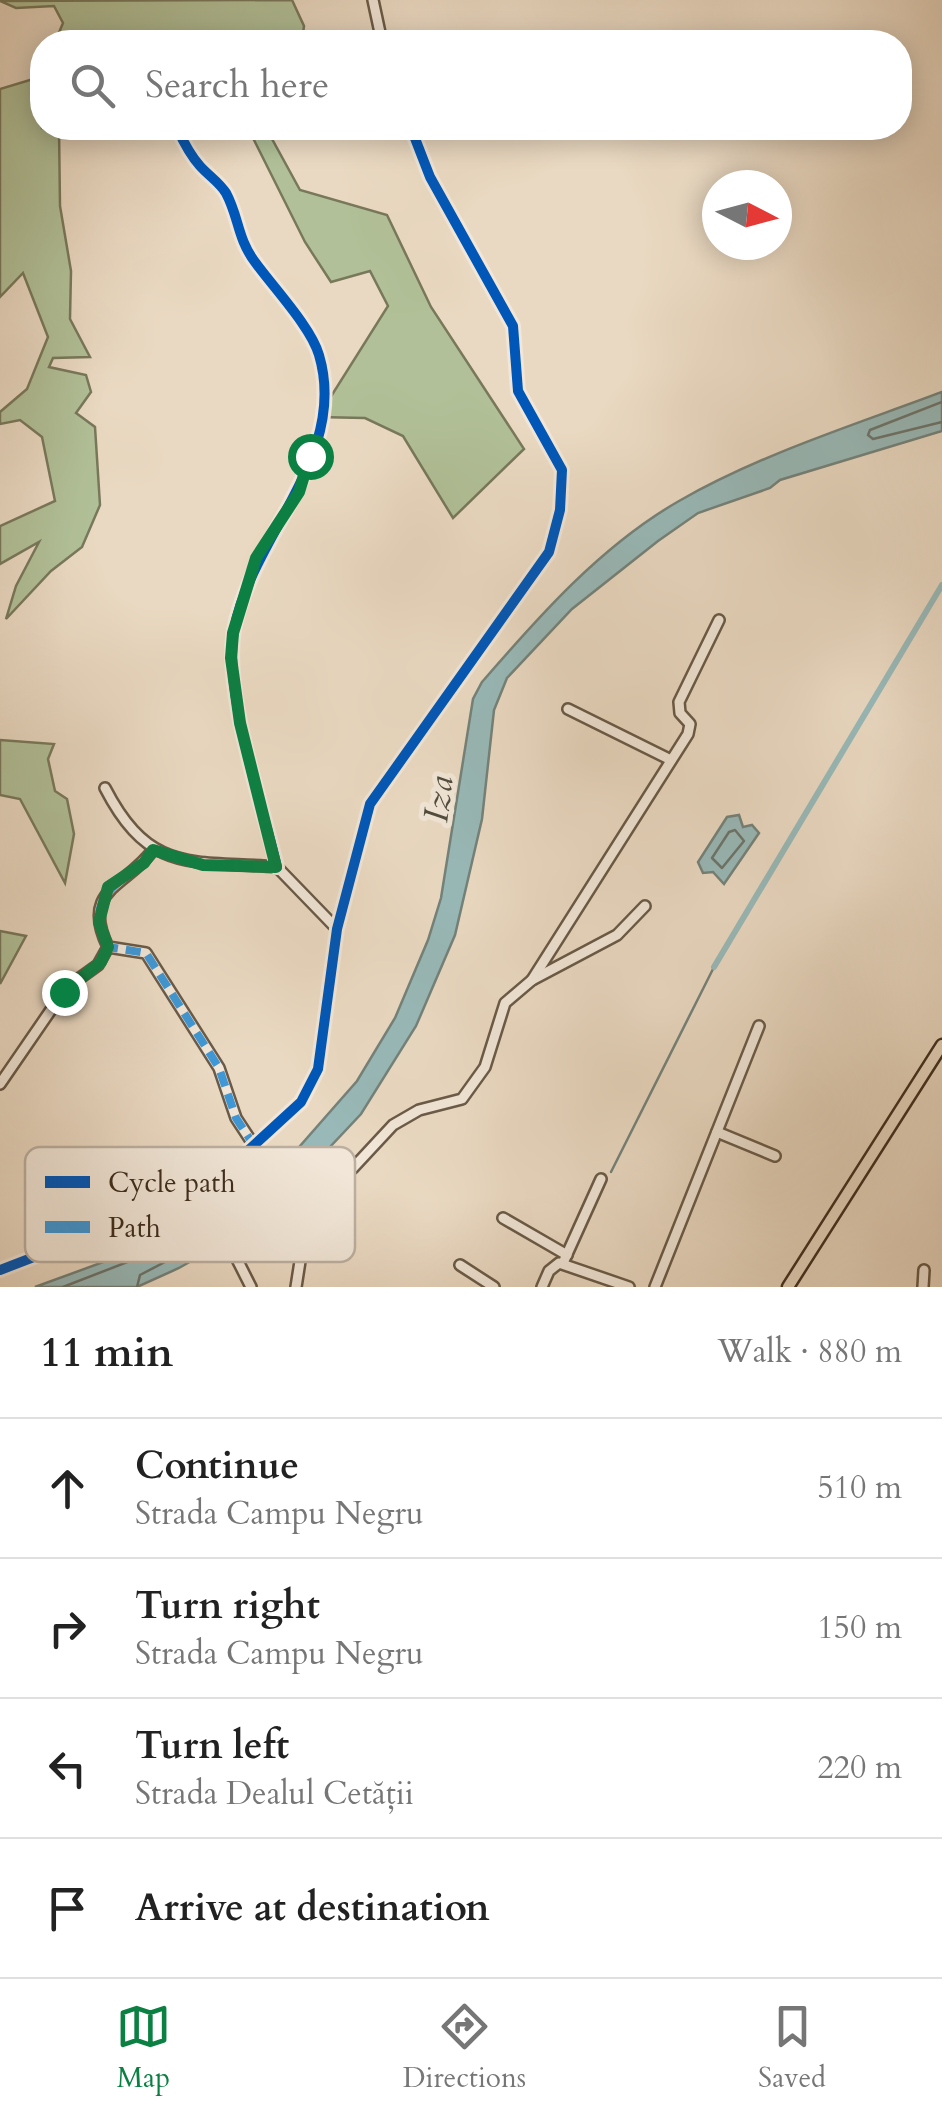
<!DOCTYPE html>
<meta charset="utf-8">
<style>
body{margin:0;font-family:Cardo,serif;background:#f2f2f2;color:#222}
.compass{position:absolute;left:702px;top:170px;width:90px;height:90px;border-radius:50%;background:#fff;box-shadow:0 5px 25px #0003;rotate:96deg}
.stop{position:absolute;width:30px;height:30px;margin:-22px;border:8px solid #0b8043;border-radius:50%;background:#fff}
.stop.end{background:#0b8043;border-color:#fff;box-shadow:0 2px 10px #0008}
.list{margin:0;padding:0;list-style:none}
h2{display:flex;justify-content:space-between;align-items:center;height:130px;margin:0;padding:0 40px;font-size:42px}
h2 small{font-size:32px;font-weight:400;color:#767676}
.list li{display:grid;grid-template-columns:65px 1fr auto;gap:30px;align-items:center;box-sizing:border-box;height:140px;padding:0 40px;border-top:2px solid #e0e0e0}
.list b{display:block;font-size:38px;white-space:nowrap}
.list p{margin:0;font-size:32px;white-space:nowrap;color:#767676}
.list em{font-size:32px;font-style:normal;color:#767676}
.icon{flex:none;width:55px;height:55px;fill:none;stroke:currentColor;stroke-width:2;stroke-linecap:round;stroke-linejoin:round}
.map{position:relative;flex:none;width:942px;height:1287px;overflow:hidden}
.search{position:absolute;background:#fff;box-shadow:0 5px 25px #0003;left:30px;right:30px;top:30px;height:110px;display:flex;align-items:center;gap:25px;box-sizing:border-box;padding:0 35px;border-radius:40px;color:#767676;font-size:38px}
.sheet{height:690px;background:#fff}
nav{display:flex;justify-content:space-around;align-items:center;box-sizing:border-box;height:140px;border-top:2px solid #e0e0e0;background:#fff;font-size:28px;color:#767676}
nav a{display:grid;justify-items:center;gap:5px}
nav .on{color:#0b8043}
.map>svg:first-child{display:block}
.green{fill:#b1c098;stroke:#78785b;stroke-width:2.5}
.water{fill:#98b9b8;stroke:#74827a;stroke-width:2.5}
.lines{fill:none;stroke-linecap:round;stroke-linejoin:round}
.shore{stroke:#6c746b;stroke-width:2.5}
.stream{stroke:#74827a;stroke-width:2.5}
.canal{stroke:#98b9b8;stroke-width:6}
.minor-casing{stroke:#6a5a47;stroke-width:14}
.major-casing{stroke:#3f2f1e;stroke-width:15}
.minor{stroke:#f1e6d7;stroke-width:9}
.major{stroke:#ead9c2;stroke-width:10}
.quiet{stroke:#3f97d5;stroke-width:8;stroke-dasharray:15 8;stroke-linecap:butt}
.cycleway-casing{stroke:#f1e6d7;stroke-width:16}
.cycleway{stroke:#0057b8;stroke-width:10}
.route{stroke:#0b8043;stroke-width:12}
.labels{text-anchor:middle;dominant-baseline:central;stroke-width:10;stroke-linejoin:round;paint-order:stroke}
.water-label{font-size:35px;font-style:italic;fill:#514b3d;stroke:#f1e6d7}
.key{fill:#f1e6d7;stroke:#bcafa0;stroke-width:2.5}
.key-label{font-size:28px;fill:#3f2f1e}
</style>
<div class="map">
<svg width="942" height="1287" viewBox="0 0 942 1287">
<rect width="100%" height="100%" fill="#ead9c2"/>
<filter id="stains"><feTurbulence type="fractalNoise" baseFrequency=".002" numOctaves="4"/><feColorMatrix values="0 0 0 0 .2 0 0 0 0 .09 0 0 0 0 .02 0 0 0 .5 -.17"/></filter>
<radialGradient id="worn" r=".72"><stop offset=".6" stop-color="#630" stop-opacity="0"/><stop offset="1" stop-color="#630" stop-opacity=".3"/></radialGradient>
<g class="green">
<polygon points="292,0 304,26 302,42 55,42 63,23 54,6 16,8 0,1"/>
<polygon points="42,71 42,128 59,128 60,206 71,271 70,319 90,357 53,358 49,367 86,375 91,392 76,413 95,427 100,505 82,547 51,571 6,619 16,586 39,542 0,564 0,526 55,501 42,437 20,420 0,424 0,412 27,389 48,337 23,273 0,297 0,89 40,77"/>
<polygon points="248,128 266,128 300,190 387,215 431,307 524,449 453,518 403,436 365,418 318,417 388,306 370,271 331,282 305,242"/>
<polygon points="0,740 54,744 48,759 55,791 67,799 74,834 65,883 20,799 0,795"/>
<polygon points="0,931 26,936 0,984"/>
</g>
<g class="water">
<path d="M942,392v39l-162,49 -10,8 -72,25 -40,28 -86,68 -65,69 -13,32 -12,109 -27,116 -39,91 -55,88 -33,35 -27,19 -6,14 -27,18 -38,39 -51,29 -42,19h-102l153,-56 36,-25 25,-2 108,-123 38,-63 33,-78 13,-42 32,-199 9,-17c58,-67 120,-137 197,-181 82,-47 175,-76 263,-109z"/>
<polygon points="739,815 743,827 752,825 759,833 724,884 713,872 703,873 698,862 727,817"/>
</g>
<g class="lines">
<g class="shore">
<polyline points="942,402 870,430 868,435 873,439 942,422"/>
<polygon points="735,830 744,841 722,868 712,858 729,832"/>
<polyline points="63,1287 166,1247 184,1245 184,1252 140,1275 137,1287"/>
</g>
<polyline class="stream" points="611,1172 714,967"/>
<polyline class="canal" points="714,967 942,585"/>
<defs>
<g id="minor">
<polyline points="373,0 382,42"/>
<path d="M177,128c6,13 13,27 23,38 9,10 19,16 26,27 13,24 11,45 29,69 18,25 56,65 64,93 30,101 -68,182 -85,275 -11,62 28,173 43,237"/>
<polyline points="582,128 597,132 605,128"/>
<polyline points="568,709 671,760"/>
<path d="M105,788c45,87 87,72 172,79l60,62"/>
<path d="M153,850c-27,37 -73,39 -45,97l38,6 73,115 17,50 19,29"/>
<polyline points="532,980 688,734 690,724 680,713 679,702 719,620"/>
<polyline points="0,1084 66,988 98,965 108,947"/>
<polyline points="717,1132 775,1156"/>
<polyline points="203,1192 251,1287"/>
<polyline points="503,1218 567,1255"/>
<polyline points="563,1263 601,1179"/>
<polyline points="460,1265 494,1287"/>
<polyline points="0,1270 203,1192 301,1102 318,1069 337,929 370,804 549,552 560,510 562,470 518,391 513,326 430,177 411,128"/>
<polyline points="296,1287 306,1223 318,1196 353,1168 393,1125 419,1110 462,1099 485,1067 505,1003 532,980 617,935 645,906"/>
<polyline points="542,1287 549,1271 559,1263 629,1287"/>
<polyline points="655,1287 759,1026"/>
<polyline points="923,1287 924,1270"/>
</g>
<polyline id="major" points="788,1287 942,1045"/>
</defs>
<use href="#minor" class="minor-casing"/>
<use href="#major" class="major-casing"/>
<use href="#minor" class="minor"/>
<use href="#major" class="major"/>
<g class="quiet">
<polyline points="582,128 597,132 605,128"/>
<path d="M153,850c-27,37 -73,39 -45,97l38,6 73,115 17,50 19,29"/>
</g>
<defs>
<g id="cycleway">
<path d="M177,128c6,13 13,27 23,38 9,10 19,16 26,27 13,24 11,45 29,69 18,25 56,65 64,93 30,101 -68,182 -85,275 -11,62 28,173 43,237"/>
<polyline points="0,1270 203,1192 301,1102 318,1069 337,929 370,804 549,552 560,510 562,470 518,391 513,326 430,177 411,128"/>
</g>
</defs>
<use href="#cycleway" class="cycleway-casing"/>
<use href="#cycleway" class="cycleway"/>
</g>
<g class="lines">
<polyline class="route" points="64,992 101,962 108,947 99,922 108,887 144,863 153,850 203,865 276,867 240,723 231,658 233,633 256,558 299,492 310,456"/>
</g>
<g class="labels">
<g class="water-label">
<text transform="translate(439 799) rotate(-83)">Iza</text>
</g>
</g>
<rect x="25" y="1147" width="330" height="115" rx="15" class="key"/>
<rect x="45" y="1176" width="45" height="12" fill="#0057b8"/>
<rect x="45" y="1221" width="45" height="12" fill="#3f97d5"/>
<g class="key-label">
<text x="108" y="1192">Cycle path</text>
<text x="108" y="1237">Path</text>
</g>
<rect width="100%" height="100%" filter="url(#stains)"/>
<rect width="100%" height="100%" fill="url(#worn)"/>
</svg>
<svg class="compass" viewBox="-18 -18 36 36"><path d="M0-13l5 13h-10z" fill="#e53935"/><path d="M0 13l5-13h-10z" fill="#767676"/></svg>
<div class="stop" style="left:310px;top:456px"></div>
<div class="stop end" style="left:64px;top:992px"></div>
<div class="search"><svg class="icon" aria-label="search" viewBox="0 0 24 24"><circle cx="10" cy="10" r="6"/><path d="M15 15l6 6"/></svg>Search here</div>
</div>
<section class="sheet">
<h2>11 min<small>Walk · 880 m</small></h2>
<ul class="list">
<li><svg class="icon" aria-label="ahead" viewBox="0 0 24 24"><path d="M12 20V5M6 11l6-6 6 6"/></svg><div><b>Continue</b><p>Strada Campu Negru</p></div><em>510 m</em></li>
<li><svg class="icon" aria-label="right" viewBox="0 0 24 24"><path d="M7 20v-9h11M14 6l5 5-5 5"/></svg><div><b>Turn right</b><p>Strada Campu Negru</p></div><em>150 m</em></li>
<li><svg class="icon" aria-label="left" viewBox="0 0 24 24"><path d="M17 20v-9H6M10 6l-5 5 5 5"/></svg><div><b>Turn left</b><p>Strada Dealul Cetății</p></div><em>220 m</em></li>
<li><svg class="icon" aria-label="arrive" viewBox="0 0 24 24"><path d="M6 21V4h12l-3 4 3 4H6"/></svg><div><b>Arrive at destination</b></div></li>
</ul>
</section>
<nav>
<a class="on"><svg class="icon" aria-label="map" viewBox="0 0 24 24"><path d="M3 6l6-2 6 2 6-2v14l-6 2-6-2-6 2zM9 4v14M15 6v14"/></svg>Map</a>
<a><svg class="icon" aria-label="directions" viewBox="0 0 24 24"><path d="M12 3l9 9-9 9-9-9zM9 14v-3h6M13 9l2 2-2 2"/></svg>Directions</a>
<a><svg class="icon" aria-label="saved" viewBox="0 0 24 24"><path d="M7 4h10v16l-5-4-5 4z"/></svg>Saved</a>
</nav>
